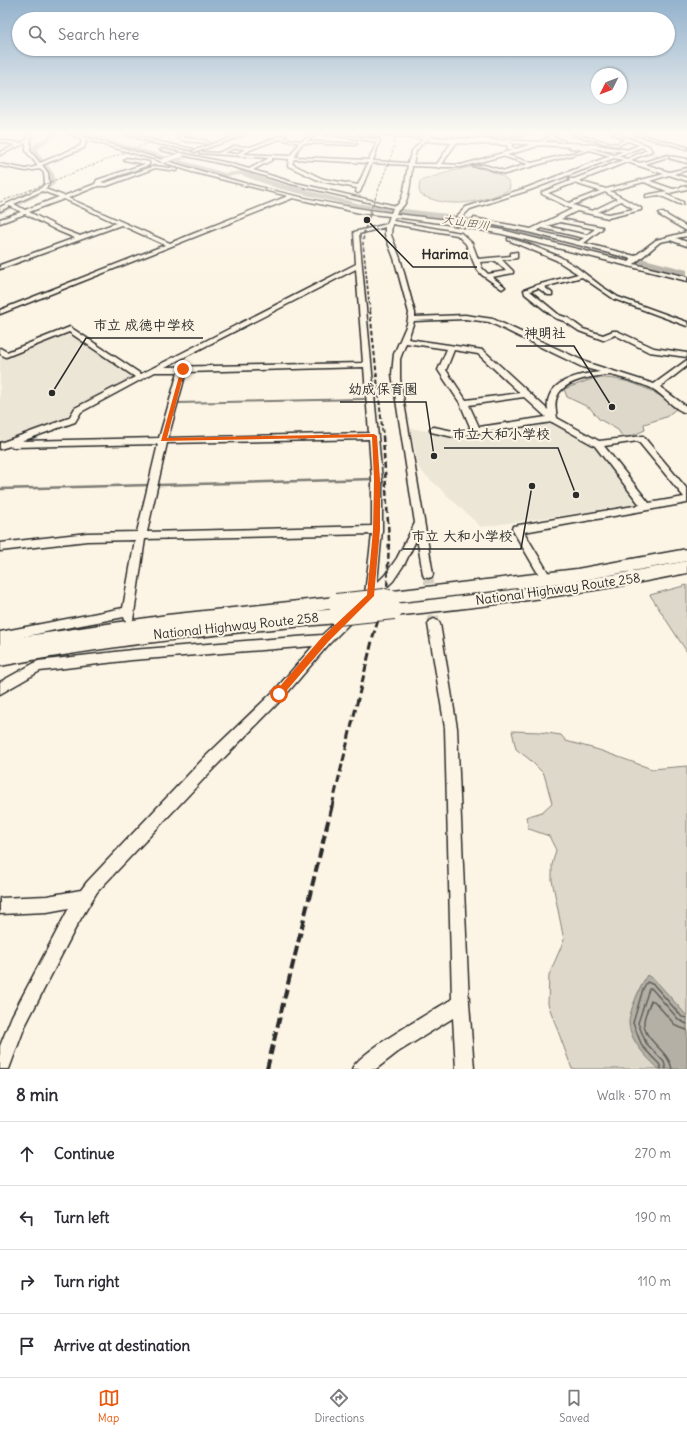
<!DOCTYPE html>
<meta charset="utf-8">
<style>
body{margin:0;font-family:Delius,"Klee One",sans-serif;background:#f7f7f7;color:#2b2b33}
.compass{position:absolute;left:591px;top:68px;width:36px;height:36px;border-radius:50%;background:#fff;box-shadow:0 1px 3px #0004;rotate:228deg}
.stop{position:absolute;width:12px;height:12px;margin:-9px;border:3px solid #ea580c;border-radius:50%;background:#fff}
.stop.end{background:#ea580c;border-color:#fff;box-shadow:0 1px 4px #0008}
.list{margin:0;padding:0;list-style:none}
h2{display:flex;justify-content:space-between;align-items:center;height:52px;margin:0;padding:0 16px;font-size:17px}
h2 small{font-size:13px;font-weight:400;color:#7c7c81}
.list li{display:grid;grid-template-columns:26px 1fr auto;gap:12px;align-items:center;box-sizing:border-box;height:64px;padding:0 16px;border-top:1px solid #e1e1e2}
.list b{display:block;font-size:15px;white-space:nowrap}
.list em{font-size:13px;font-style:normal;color:#7c7c81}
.icon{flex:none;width:22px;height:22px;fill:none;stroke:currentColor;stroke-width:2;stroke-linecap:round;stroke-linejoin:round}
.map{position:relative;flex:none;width:687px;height:1069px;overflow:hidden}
.search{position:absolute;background:#fff;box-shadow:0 1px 3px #0004;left:12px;right:12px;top:12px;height:44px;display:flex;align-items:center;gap:10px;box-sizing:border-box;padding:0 14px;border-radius:22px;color:#7c7c81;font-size:15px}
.sheet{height:308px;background:#fff}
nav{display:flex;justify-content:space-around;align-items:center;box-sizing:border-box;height:56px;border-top:1px solid #e1e1e2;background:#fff;font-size:11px;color:#7c7c81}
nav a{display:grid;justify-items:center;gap:2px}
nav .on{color:#ea580c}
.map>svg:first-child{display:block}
.built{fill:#ece6d7}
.green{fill:#ded8ca;stroke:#84827a}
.water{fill:#b4b0a5;stroke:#7d7b74}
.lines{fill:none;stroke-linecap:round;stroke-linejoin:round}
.shore{stroke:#62605c;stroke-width:1.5}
.stream-far2{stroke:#7d7b74;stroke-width:1}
.stream-far1{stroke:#7d7b74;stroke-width:2}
.stream{stroke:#7d7b74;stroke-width:2.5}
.river{fill:#b4b0a5;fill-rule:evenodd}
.minor-tunnel-far2{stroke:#d2cdc0;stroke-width:4.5;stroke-dasharray:4.5 2.5;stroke-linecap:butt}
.minor-tunnel-far1{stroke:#d2cdc0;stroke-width:10;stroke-dasharray:10 5;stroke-linecap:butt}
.minor-tunnel{stroke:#d2cdc0;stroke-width:12;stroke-dasharray:12 6;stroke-linecap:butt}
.major-tunnel{stroke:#d2cdc0;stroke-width:5.5;stroke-dasharray:5.5 3;stroke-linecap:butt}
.minor-casing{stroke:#2b2b2b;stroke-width:3}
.major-casing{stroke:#2b2b2b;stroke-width:3}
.highway-casing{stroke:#2b2b2b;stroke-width:3}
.minor{fill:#fcf5e5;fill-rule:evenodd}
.major{fill:#fcf5e5;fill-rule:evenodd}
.highway{fill:#fcf5e5;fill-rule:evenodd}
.rail-far5{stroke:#2b2b2b;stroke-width:1;stroke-dasharray:3 1.5;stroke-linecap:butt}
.rail-far4{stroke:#2b2b2b;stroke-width:1.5;stroke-dasharray:3.5 2;stroke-linecap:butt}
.rail-far3{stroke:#2b2b2b;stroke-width:2;stroke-dasharray:4.5 2.5;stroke-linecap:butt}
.rail-far2{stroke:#2b2b2b;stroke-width:2.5;stroke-dasharray:6 3;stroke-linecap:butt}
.rail-far1{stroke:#2b2b2b;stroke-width:3;stroke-dasharray:8 3.5;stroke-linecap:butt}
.rail{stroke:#2b2b2b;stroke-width:4;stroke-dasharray:10 4.5;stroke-linecap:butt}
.minor-bridge-casing{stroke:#2b2b2b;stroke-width:6;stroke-linecap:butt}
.highway-bridge-far1-casing{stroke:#2b2b2b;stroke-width:16;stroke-linecap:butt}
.highway-bridge-casing{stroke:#2b2b2b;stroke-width:20;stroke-linecap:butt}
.minor-bridge{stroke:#fcf5e5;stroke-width:4.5}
.highway-bridge-far1{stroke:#fcf5e5;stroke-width:14}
.highway-bridge{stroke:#fcf5e5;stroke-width:18}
.route{fill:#ea580c}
.labels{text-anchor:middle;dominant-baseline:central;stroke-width:4;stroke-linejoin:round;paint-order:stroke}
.far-water-label{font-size:12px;font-style:italic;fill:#545350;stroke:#fcf5e5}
.street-label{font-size:13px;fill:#2b2b2b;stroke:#fcf5e5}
.leader{fill:none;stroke:#2b2b2b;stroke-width:1.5}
.callout-dot{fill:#2b2b2b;stroke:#fcf5e5;stroke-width:1.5}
.callout-label{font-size:14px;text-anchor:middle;font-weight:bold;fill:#2b2b2b;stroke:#fcf5e5;stroke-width:4;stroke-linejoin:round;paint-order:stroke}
</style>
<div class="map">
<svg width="687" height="1069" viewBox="0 0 687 1069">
<rect width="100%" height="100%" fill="#fcf5e5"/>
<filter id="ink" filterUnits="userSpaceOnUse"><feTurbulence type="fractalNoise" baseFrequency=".025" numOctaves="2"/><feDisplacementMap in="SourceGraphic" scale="8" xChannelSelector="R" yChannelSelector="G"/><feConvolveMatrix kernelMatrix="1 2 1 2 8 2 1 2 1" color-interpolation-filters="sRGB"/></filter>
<g filter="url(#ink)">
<g class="built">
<polygon points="71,331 136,377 72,410 67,418 0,444 0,359"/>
<polygon points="556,422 595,444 640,502 639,504 481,527 419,469 410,428 454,436"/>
</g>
<g class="green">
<path d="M471,167c12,2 34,5 39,18l-1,5c-29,13 -59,19 -88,5l-2,-5 1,-9 32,-10z"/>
<path d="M595,378c23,-1 42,5 62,16 8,4 12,5 19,10l1,4 -11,9 -22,7 1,6 -18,8 -5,-2 -4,-6 -19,-11 -9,-11 -23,-11 -3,-8z"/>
<polygon points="687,585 687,652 650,595"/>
<polygon points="512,731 540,732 561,735 566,741 599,750 652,769 687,766 687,1069 572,1069 548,1004 549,975 564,940 552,880 552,865 556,850 549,836 529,829 526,817 542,812 552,803 544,774 529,759 516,749"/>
</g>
<path class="water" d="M647,975l10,7 30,34v53h-28c-13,-12 -28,-27 -30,-45 -1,-11 12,-39 18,-49z"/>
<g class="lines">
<g class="shore">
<polyline points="661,1069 660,1065 642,1046 633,1023 643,989 647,982 654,985 682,1017 687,1018"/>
<polyline points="666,1069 664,1062 646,1043 638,1023 649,989 652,989 679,1020 687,1024"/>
<path d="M672,1069c-3,-19 -29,-28 -28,-47 0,-7 5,-15 7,-21h3l22,25 11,4"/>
</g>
<g class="stream-far2">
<polyline points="221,155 254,157"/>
<polyline points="177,161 188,157"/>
</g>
<polyline class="stream-far1" points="177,403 364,399"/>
<g class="stream">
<polyline points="159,485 373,479"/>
<polyline points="0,489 149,485"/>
</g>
<g class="river">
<path d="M51,134h6c-5,7 -16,9 -20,17l17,23 1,10 -13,10 -42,20v-6l36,-18 11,-7 -1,-9 -16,-23 4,-7z"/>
<polygon points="80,134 89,134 225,173 242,171 283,184 361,204 456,215 556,236 561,239 556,242 456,221 361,208 277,188 241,175 222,177"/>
<polygon points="617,252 687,270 687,276 614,257 612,255 614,253"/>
</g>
<polyline class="minor-tunnel-far2" points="185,152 194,153"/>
<polyline class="minor-tunnel-far1" points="428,574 431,599"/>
<g class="minor-tunnel">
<polyline points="431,598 434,624"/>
<polyline points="130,631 131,648"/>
</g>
<polyline class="major-tunnel" points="627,150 687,162"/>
<defs>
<g id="minor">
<path d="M27,134h4l-1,17 10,12 40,-17 2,-4 -3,-4 -10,-4h5c104,29 209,66 317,79l2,-5 -102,-24 -64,-19 -67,-15 2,-1 66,14 21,6 20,-11 -70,-5 2,-1 17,1 17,-7 15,1 34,-12 2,1 -3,2 18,3 13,-7h5l-13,7 51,3 -2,1 -52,-2 -5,6 -3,8 74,3 8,-18 -52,-8h8l47,6 -7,21 35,2 4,-12 12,-13 83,5 5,1v3l4,2 26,-8 11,-7h4l-4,3 12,4 -2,1 -13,-3 -15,8 -28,8 25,8 52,-13 -14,-2 2,-2 18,2 24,7 25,-10 -11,-4 -12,5 -44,-11 2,-1 42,10 9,-5 -12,-5h5l31,12 3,5 -21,9 9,3 28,-8v2l-23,7 24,8 18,-4v2l-13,4 13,4v3l-18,-6 -19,6 23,8 14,-3v3l-22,5 18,8v2h-4l-20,-9 -13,2v-2l21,-4 -23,-9 -34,9 31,17v2l-33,8 -31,-7 -16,8 41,8v2l-18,14 51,13 21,-16 31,-8v4l-11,2 11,4v4l-17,-6 -10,2 -26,22 53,13v4l-185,-47 -54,-10 -53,-7 -2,4 68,12 11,10 6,16 33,-3v-3l6,-1v6l-15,2 11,11v2l-21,4 12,9 1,1 -3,2 -20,-14 -6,-7 -10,-24 -9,-9 -65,-11 -1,11 9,23 15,55v4l50,-2 28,4 95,44 66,21 33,-24v6l-27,21 27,20v6c-14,-3 -24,-20 -38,-26 -5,-2 -37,-13 -41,-12 -14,1 -45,5 -51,22 -3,6 -1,14 0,21l42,23 44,-5 44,53v14l-163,29 28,47 -1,3 -4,1 -4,-1 -31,-53 1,-3 127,-21 -45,-59 -43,-24 -99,15 -22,-5 -1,-2 1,-2 3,-1 19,4 18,-2 -11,-26 -22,-33 9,-21 -41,-6 -6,16v20l33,195 -1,3 -4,1 -4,-1 -1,-3 -6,-36 -12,25 -12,18 -22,21 -4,1 -4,-1 -1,-3 3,-5 7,-60 -227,5 -12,81 -4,2 -4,-2 -1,-3 -69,13 -55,12v-10l123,-24 12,-68 -48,1 -87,10v-8l87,-10 50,-1 21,-88 -145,3 -3,-1 -10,3v-6l69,-25 6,-10 60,-31 -66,-45 -63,25 -6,-3v-6l7,4 63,-25 71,47 215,-110 -2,-32 33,-8 3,-8 -30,-3 -67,-15 -293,116v-4l165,-65 -44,-20 -121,44v-4l75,-27 -17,-7 -33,-17 -25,9v-4l21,-7 -11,-6 -10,5v-4l41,-19 4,-4 -1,-11 -4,-4 -14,2 -26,-5v-2l26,5 12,-3 -12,-15v-8l-26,12v-3l16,-7 -16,-3v-2l21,3 6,-3zM84,139l73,21 35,12 96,24 -118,47 -102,-45 30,-12h9l48,-18 21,3 2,-2 -23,-3 -50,17 -4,-1 48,-17v-3l-23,-4 -2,2 21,4 -48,16 -2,4 -31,12 -19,-7 4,-5 -1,-11 -6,-8 42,-17 2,-6zM279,139l20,4 -9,13 -47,-2 9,-5zM424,141l27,2 -14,21h-24l3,-13zM456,143l51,2 1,4 5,1 -52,15 -19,-1zM642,147l5,3 -20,9 -9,-3zM235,148l10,1 -8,5 -13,-1zM590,150l20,6 -84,32 -60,19 -10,10 5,1 9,-9 60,-19 84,-32 9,2 -49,19h-5l1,2 -28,11v2l30,15 -41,20 -57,-11 -3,2 61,13 100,26 -3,3 -127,-32 -54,-10 -52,-6c2,-5 5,-5 8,-9 6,-9 7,-29 8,-39l25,1 2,1 2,-1h20l41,-11 26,8 -23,7 -21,-6 -12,1 12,1 21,7zM272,158l17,1 -1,7 32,15 37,7 -1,4 2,1 2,-1 12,-29 36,2c-2,10 -3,35 -12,41l-104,-24 -39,-12 19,-10zM294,159l74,4 -10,22 -35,-6 -31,-15zM627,162l37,12 -58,15 -27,-8zM574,183l26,8 -31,12 -21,-10zM42,191l17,6 -34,13 -11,-6zM605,192l12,7 -25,12 -19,-6zM64,199l52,24 -36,13 -18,-7 -33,-17zM621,201l13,8 -26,5 -10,-2zM560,222l35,7 -8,6 -40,-9zM385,227v8l9,23 15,55 -2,11 -13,30 -2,20 23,149 -18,35 -12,17 -8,8 5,-53v-50l-23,-246zM542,228l42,10 -5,3 -42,-10zM496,261l10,10 -18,3 -6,-6 -2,-6zM356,269l7,94 -198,4zM465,319l24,3 93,45 18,5c-21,2 -56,9 -52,38l-65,-60 -75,-11 6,-18zM454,350l24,4 42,39 -54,7 -20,-30zM364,367l5,66 -201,5 18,-66zM155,372h23l-19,66 -137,3 53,-19 6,-10zM524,397l22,20 -67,10 -10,-22zM369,439l3,41v46l-225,6 20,-89zM638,441l46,56 -35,6 -45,-57z"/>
<polygon points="126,134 131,134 155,141 193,149 191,150 153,143"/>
<path d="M185,134h5l-7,3c10,4 18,0 27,6l-2,1c-12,-4 -20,1 -31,-7z"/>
<polygon points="242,134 247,134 196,152 192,151"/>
<polygon points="497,134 504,134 481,139 479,138"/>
<polygon points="523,134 528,134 507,140 505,139"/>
<polygon points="633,134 638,134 687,147 687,149"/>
<polygon points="669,156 687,159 687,163 669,158"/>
<polygon points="659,213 663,213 687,227 687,231 659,215"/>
<polygon points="508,238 528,244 560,257 575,266 601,286 618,297 687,322 687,326 614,299 582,277 544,287 552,293 552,295 548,295 538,288 530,291 559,315 568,318 583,329 603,335 613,331 617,331 654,348 687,353 687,357 649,352 615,335 603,340 579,331 564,321 555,318 525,294 524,290 537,285 578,274 556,260 508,240"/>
<polygon points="350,611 354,613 356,616 354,619 329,644 283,698 214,768 97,892 77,925 25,1026 9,1069 0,1069 0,1046 12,1016 69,908 47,912 0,914 0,898 47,896 81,890 87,882 204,758 275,690 313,646 132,660 40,671 0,694 0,682 38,661 132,650 322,635 346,613"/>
<path d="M434,619l4,2 2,3 17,104 12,275 5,66h-18l-3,-51 -55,34 -22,17h-24c7,-17 81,-58 100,-70l-7,-271 -17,-104 2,-3z"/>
</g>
<polygon id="major" points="359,134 590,144 630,150 627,152 590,148 361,135"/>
<g id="highway">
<polygon points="687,549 687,561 577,581 393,603 388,601 385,597 388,593 393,591 577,569"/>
<path d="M687,561v12c-97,20 -195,33 -293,43l-5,-1 -3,-5 3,-5 5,-1c98,-11 196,-23 293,-43z"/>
<path d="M336,597l5,2 3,4 -3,4 -25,4 21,-2 6,2 2,5 -2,5 -6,2c-113,10 -225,22 -337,43v-26l167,-25z"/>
</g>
</defs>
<use href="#minor" class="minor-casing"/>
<use href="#major" class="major-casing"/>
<use href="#highway" class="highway-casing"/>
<use href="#minor" class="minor"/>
<use href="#major" class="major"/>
<use href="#highway" class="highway"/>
<g class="rail-far5">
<polyline points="0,202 171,134"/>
<polyline points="370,212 394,148 393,134"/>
</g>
<polyline class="rail-far4" points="370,311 363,243 364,232 371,211"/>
<polyline class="rail-far3" points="370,310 383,437"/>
<polyline class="rail-far2" points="383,436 389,540 387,591 385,599"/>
<polyline class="rail-far1" points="332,806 374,633 385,598"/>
<polyline class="rail" points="267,1069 332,805"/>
<defs>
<g id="minor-bridge">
<polyline points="424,139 428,136"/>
<polyline points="163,161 181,155"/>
</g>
<polyline id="highway-bridge-far1" points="375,599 393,597"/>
<g id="highway-bridge">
<polyline points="336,603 385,598"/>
<polyline points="337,616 394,610"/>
</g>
</defs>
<use href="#minor-bridge" class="minor-bridge-casing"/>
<use href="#highway-bridge-far1" class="highway-bridge-far1-casing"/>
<use href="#highway-bridge" class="highway-bridge-casing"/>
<use href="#minor-bridge" class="minor-bridge"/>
<use href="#highway-bridge-far1" class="highway-bridge-far1"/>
<use href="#highway-bridge" class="highway-bridge"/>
</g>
</g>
<linearGradient id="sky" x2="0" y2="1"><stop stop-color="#93b2cd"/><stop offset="0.47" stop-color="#fefaf3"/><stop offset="1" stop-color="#fefaf3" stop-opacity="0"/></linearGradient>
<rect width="687" height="283" fill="url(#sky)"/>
<polygon class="route" points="183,368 185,369 167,438 374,434 377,436 380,480 380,530 374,596 328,642 282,696 279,697 275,694 276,691 322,637 367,595 373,530 374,480 372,437 161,441 181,369"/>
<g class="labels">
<g class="far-water-label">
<text transform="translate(466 222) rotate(9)">大山田川</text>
</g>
<g class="street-label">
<text transform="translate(558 589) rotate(-8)">National Highway Route 258</text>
<text transform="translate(236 626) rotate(-6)">National Highway Route 258</text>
</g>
</g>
<path class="leader" d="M367 220L413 267H477M52 393L86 338H203M612 407L574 346H516M434 456L426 402H340M576 495L558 448H444M532 486L521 549H403"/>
<g class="callout-dot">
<circle cx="367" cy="220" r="4"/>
<circle cx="52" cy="393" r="4"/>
<circle cx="612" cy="407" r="4"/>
<circle cx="434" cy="456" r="4"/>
<circle cx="576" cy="495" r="4"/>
<circle cx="532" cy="486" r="4"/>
</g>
<g class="callout-label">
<text x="445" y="259">Harima</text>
<text x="144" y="330">市立 成徳中学校</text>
<text x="545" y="338">神明社</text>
<text x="383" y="394">幼成保育園</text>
<text x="501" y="439">市立大和小学校</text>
<text x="462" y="541">市立 大和小学校</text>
</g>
</svg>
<svg class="compass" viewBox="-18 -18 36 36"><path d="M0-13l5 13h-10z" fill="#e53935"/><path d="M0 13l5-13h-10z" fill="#7c7c81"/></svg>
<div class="stop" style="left:279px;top:694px"></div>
<div class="stop end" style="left:183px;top:369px"></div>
<div class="search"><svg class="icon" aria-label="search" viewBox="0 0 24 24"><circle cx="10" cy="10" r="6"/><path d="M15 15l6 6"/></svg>Search here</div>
</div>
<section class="sheet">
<h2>8 min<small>Walk · 570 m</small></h2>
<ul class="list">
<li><svg class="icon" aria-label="ahead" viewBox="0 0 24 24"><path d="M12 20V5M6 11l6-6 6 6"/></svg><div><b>Continue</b></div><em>270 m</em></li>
<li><svg class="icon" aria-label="left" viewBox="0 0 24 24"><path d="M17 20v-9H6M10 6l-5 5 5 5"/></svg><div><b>Turn left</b></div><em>190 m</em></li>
<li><svg class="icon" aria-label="right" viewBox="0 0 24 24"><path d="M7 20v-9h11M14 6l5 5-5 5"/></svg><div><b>Turn right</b></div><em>110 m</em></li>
<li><svg class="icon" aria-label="arrive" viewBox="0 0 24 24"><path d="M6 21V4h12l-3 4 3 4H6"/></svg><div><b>Arrive at destination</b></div></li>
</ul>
</section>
<nav>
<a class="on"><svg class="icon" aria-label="map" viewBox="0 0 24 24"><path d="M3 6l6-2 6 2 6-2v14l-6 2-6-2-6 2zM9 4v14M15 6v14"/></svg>Map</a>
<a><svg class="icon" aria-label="directions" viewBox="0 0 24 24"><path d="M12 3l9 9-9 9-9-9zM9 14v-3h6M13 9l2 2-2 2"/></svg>Directions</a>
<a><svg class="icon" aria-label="saved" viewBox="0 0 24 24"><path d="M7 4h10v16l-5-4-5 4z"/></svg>Saved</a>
</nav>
